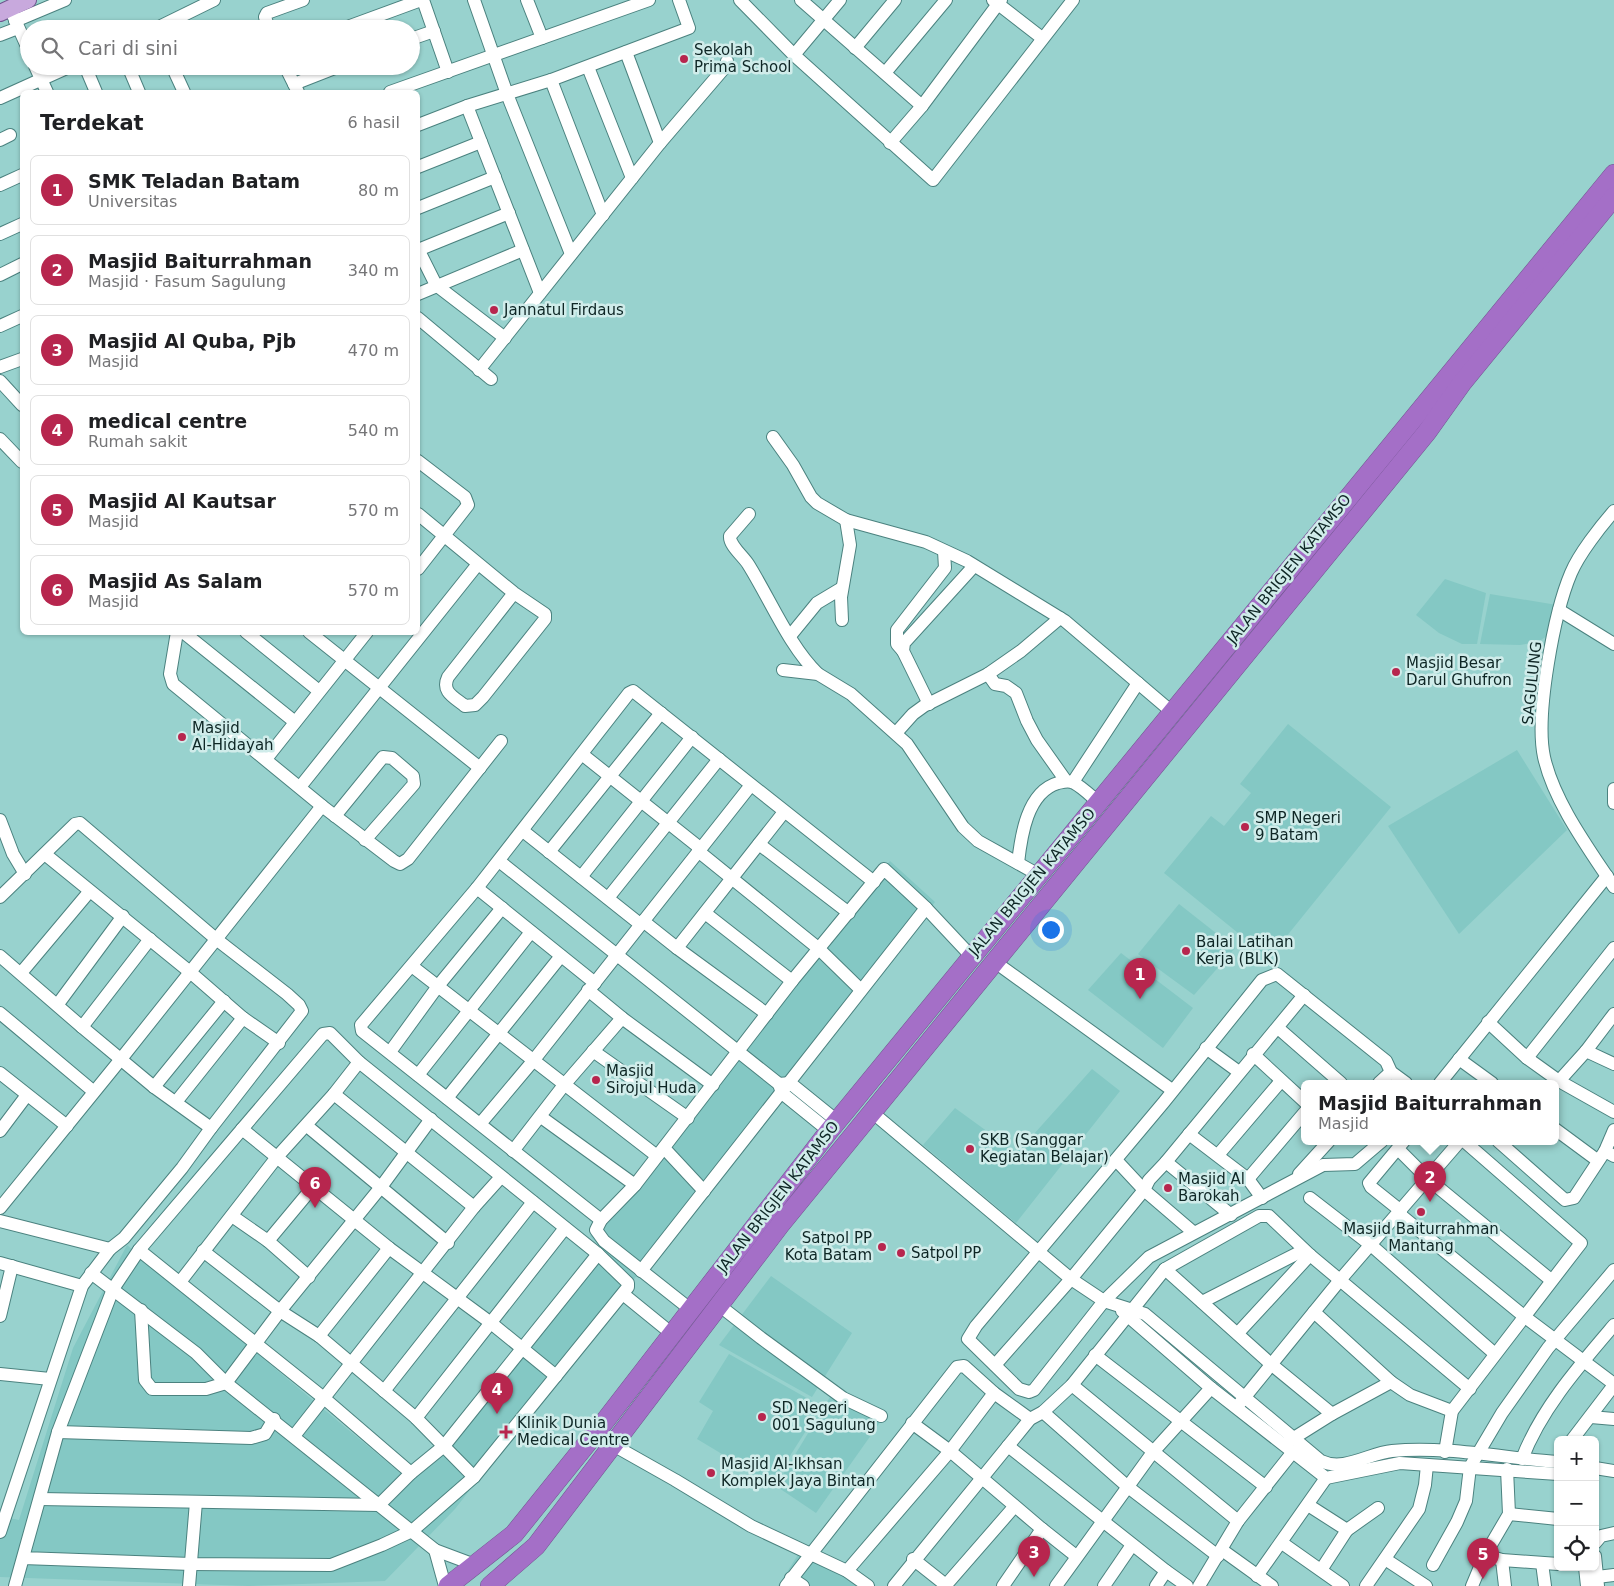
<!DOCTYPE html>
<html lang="id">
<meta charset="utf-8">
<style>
body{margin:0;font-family:"DejaVu Sans",sans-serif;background:#f6f6f6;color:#202124}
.controls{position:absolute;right:15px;bottom:15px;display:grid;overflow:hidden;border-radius:8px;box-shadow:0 1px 4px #0004}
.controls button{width:45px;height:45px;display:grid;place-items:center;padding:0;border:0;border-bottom:1px solid #e0e0e0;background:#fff;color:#202124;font:25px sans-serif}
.you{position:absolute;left:1050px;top:929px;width:18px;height:18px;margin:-12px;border:4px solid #fff;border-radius:50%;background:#1a73e8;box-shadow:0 0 0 8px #1a73e833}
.badge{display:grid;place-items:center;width:32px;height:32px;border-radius:50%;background:#b7264e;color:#fff;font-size:16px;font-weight:700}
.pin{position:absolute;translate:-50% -41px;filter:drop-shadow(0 1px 2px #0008)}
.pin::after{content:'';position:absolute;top:26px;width:18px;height:15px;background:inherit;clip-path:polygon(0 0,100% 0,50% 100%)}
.popup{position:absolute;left:1301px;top:1080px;width:258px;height:65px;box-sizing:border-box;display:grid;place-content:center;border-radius:8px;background:#fff;filter:drop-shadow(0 1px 4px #0005);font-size:16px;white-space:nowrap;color:#757577}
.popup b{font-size:19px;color:#202124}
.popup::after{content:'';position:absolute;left:50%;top:100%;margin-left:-10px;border:10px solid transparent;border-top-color:#fff}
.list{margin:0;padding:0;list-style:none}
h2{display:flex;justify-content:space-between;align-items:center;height:65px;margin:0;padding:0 20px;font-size:21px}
h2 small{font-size:16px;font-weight:400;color:#757577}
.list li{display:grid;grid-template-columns:32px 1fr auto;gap:15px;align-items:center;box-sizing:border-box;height:70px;margin:0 10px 10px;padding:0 10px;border:1px solid #e0e0e0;border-radius:8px}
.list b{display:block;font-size:19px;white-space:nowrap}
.list p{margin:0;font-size:16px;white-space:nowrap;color:#757577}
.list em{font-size:16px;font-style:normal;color:#757577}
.icon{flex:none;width:28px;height:28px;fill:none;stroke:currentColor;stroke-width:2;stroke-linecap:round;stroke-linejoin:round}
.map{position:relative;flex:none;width:1614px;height:1586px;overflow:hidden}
.search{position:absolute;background:#fff;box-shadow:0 1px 4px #0004;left:20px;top:20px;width:400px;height:55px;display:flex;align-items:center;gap:12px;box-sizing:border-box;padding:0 18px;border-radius:28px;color:#757577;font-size:19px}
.panel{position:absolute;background:#fff;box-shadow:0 1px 4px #0004;left:20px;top:90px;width:400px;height:545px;border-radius:8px}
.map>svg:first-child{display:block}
.built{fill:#84c8c4}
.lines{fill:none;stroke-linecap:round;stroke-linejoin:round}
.minor-casing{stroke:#4b827f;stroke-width:14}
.major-casing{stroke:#70558e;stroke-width:18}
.highway-casing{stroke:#70558e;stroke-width:20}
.minor{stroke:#fff;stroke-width:12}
.major{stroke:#c8a9dd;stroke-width:16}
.highway{stroke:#a46fc7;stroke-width:19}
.poi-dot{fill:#b7264e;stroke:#d0ecea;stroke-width:2}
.labels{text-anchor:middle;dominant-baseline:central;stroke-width:5;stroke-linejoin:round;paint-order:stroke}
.poi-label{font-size:15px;fill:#0e2625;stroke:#d0ecea;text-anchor:start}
.street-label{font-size:15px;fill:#0e2625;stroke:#d0ecea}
</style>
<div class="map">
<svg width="1614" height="1586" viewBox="0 0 1614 1586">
<rect width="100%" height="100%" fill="#98d2ce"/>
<g class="built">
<polygon points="1445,579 1486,593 1477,644 1462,644 1439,633 1416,615"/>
<polygon points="1490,594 1557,605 1547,636 1538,642 1520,645 1480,644"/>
<polygon points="1288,724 1391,807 1269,958 1164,873 1211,816 1224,826 1251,793 1240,784"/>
<polygon points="1517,750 1567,830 1459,934 1388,826"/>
<polygon points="890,861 935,902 635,1278 455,1509 385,1581 249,1586 0,1577 0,1516 19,1520 73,1348 127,1245 411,1482 453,1442 606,1253 590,1236"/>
<polygon points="1179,904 1235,948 1194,995 1138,954"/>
<polygon points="1121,953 1193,1008 1163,1048 1088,990"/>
<polygon points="1092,1069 1120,1091 1016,1223 923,1145 955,1108 1017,1153"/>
<polygon points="771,1276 852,1333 812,1397 719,1345"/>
<polygon points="729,1354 819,1405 809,1426 772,1484 697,1439 713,1411 699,1402"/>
<polygon points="830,1397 881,1421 816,1513 776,1486"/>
<polygon points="805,1544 874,1586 778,1586"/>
</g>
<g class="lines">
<defs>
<g id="minor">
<polyline points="423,0 448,72"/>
<polyline points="474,0 507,94 571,254"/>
<polyline points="527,0 542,38"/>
<polyline points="740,0 794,55 933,180 1073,0"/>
<polyline points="801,0 922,106"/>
<polyline points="993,0 1042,38"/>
<polyline points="12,13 29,51"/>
<polyline points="15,21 65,0"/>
<polyline points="155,29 214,0"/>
<polyline points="269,29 265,17 267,13 303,0"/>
<polyline points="342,29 421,0"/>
<polyline points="0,35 18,28"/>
<polyline points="411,39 434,31"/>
<polyline points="855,48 895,0"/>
<polyline points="626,52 660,143"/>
<polyline points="794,55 840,0"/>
<polyline points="35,66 47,92"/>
<polyline points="85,66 96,92"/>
<polyline points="128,66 139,92"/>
<polyline points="172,66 184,92"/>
<polyline points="285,66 298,92"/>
<polyline points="588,67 632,178"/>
<polyline points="885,73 946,0"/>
<polyline points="551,80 603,215"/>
<polyline points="294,84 340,66"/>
<polyline points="390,92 649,0"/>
<polyline points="0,98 71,66"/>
<polyline points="467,106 540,293"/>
<polyline points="418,125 467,106 551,80 689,28 679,0"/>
<polyline points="0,140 10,135"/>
<polyline points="890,143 922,106 1001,0"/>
<polyline points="418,167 481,142"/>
<polyline points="0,185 22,175"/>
<polyline points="418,208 495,177"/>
<polyline points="0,234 22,224"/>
<polyline points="418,249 436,285 505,338"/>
<polyline points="418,250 509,213"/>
<polyline points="0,275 22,264"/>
<polyline points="418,294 523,250"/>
<polyline points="418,318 491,379"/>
<polyline points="0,326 22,316"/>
<polyline points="0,367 22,359"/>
<polyline points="479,370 660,143 726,66 727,61"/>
<polyline points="0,381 22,405"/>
<polyline points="773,437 793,465 811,497 817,503 846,520 926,542 967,561 1065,621 1172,712"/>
<polyline points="0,439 22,462"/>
<polyline points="418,461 465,497 468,505 418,569"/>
<path d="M1614,511c-14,16 -35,43 -43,62 -17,40 -36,142 -27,184 10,45 45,92 70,130"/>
<path d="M418,514l96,79 31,21v5l-62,78 -8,8 -10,1c-11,-9 -24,-14 -17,-29l66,-84"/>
<path d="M749,514l-19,22c-1,9 13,20 18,28 22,35 41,82 70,110"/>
<polyline points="1559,610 1614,644"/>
<polyline points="842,620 841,597 850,545 846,520"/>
<polyline points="177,632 170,674 173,684 322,806 394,861 400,864 408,859 501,741"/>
<polyline points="183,632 295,722"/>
<polyline points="246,632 319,691"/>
<polyline points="309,632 480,768"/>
<polyline points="790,636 817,603 842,588"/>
<polyline points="903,651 897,644 897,630 945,568 944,551"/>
<polyline points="783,670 818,674 851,694 907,744 963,827 978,841 1039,875"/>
<polyline points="988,674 995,684 1006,686 1016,693 1027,721 1037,740 1066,781"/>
<polyline points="929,704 903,651 904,643 974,566"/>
<polyline points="896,733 913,714 924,706 988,674 1021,651 1060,618"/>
<polyline points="583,755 700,848"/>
<polyline points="266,759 367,632"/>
<polyline points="1073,782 1138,683"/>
<polyline points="300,787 478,564"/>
<polyline points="1614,789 1614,803"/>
<polyline points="335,816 383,757 392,758 413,776 414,784 365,840"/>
<polyline points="0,820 13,854 25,874"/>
<polyline points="523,831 640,924"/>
<polyline points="759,844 849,913"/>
<polyline points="698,851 818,948 860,989"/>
<polyline points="549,852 661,713"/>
<polyline points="46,855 190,972 243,1018 279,1043"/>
<polyline points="499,861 779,1084"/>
<path d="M1018,863c3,-27 9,-71 40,-80 5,-1 11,-3 16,0 8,4 17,13 24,19"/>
<polyline points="581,877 692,737"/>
<polyline points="477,888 595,983"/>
<polyline points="0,897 75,824 80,823 216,939 287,994 299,1005 302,1011 211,1128 182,1168 124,1238 110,1249 82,1286 0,1532"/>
<polyline points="608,898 719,759"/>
<polyline points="705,913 792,981"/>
<polyline points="643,921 677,948 784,812"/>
<polyline points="677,948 767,1014"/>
<polyline points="0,956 82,1027 154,1087 211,1128"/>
<polyline points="995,962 1172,1090"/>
<polyline points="413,967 657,1156"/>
<polyline points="21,973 89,892"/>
<polyline points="58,1004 123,916"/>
<polyline points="0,1013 93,1091"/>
<polyline points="1614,1014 1586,1051 1614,1064"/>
<polyline points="622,1018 713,1085"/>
<polyline points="1488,1022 1527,1058 1559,1081 1614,1112"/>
<polyline points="82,1027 150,939"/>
<polyline points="1278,1028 1341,1083"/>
<polyline points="1206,1048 1239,1072"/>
<polyline points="593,1051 688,1118"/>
<polyline points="390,1052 438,986 502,908"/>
<polyline points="1253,1054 1305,1102"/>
<polyline points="1527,1058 1614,948"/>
<polyline points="1459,1059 1492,1083"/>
<polyline points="0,1073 67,1126"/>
<polyline points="418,1075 531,932"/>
<polyline points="1559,1081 1586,1051"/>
<polyline points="1379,1083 1391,1072"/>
<polyline points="1440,1083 1607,876"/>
<polyline points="154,1087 224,1001"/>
<polyline points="334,1094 474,1207"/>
<polyline points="447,1098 561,956"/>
<polyline points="176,1102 243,1018"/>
<path d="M873,1113l198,166 33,22 41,13 176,147c23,11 48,-8 71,-10 54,-5 112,7 166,11"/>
<polyline points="541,1117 635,1185"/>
<polyline points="480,1124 533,1061 751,785"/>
<polyline points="307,1126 448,1243"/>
<polyline points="242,1129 389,1248 491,1323 556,1376"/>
<polyline points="1555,1129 1597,1160"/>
<polyline points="0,1131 27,1095"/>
<polyline points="829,1131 782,1093 779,1084 790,1083 837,1121"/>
<polyline points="1189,1134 1248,1179 1262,1198"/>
<polyline points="1382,1141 1355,1164 1323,1165 1149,1257 1104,1301 1034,1390 1029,1392 1019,1389 968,1339 976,1326 1164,1102 1262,980 1277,974 1386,1061 1391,1072 1406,1083"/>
<polyline points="1498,1141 1565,1200 1574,1198 1605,1151 1614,1156"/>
<polyline points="664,1148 704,1191"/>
<polyline points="1398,1149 1428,1179 1551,1280"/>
<polyline points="513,1151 564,1085 622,1018 588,990"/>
<polyline points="1605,1151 1614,1130"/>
<polyline points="1218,1155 1281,1081"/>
<polyline points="1116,1160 1144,1190 1193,1232"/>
<polyline points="1166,1162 1231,1215"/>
<polyline points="1299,1174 1329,1141"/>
<polyline points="1248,1179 1305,1112"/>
<polyline points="1310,1198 1372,1246 1495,1354"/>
<polyline points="0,1208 121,1059 322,806"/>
<polyline points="1401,1211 1371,1187 1369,1183 1404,1141"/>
<polyline points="1398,1213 1525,1317 1614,1384"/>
<polyline points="232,1216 268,1241 309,1277"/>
<polyline points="601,1220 362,1031 361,1025 477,888 629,693 633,691 874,882"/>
<polyline points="0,1221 110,1249"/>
<polyline points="268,1241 313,1187"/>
<polyline points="139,1250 325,1399 411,1473"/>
<polyline points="203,1251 280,1311 319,1336 384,1391 416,1418 474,1477"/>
<polyline points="0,1263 82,1286"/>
<polyline points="1165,1269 1272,1365 1332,1414"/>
<polyline points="641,1271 926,908"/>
<polyline points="91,1273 196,1353 226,1383 435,1550 475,1565"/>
<polyline points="180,1282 277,1157 334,1094 359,1062"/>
<polyline points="623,1294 671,1333"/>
<polyline points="1202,1302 1304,1250"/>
<polyline points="720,1306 761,1338 843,1398 881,1416"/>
<polyline points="690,1309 604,1241 596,1230 601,1220 635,1185 792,981 884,869 926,908 971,956"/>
<polyline points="141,1310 145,1380 152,1389 206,1389 226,1383 280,1311 381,1187 431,1119"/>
<polyline points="1122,1311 1211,1388 1326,1478 1400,1463 1558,1474"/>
<polyline points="1314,1312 1391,1382 1410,1395 1452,1411"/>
<polyline points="0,1316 12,1266"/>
<polyline points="1238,1333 1310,1255"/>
<polyline points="319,1336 389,1248"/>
<polyline points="1095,1355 1266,1487"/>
<polyline points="995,1365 1071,1279 1144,1190 1149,1180 1166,1162 1304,995"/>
<polyline points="0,1374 50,1379"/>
<polyline points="1072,1385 1238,1521"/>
<polyline points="384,1391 533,1202"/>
<polyline points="1240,1403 1340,1280 1460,1141"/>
<polyline points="1043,1412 1128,1487 1218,1556"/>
<polyline points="1591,1417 1614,1419"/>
<polyline points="416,1418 565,1228"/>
<polyline points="912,1423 950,1451 1042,1529 1003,1586"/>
<polyline points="58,1432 251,1438 265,1434 274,1419"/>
<polyline points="294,1436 474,1207 501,1177"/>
<polyline points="1572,1440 1614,1385"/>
<polyline points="1289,1441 1332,1414 1391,1382"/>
<polyline points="613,1445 675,1480 751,1526 847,1571 868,1586"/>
<polyline points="1008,1446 1166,1571 1187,1586"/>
<polyline points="1445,1452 1452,1411 1581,1243 1464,1141"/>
<path d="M1522,1459c19,-50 57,-93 92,-134"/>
<polyline points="1595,1468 1614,1471"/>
<polyline points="40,1499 379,1505 411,1473 444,1446 598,1254"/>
<polyline points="1308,1505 1347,1530 1321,1570"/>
<polyline points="1509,1514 1558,1519"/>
<polyline points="1042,1529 1076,1556"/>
<polyline points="1347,1530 1378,1508"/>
<polyline points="1282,1543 1343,1586"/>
<polyline points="1595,1543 1601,1536 1614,1533"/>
<polyline points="435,1550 445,1586"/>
<polyline points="1222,1550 1272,1586"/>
<polyline points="1485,1555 1502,1560 1558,1564"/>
<polyline points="1595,1556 1598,1586"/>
<polyline points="913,1559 947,1586"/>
<polyline points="1385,1559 1426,1586"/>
<polyline points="1502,1560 1505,1586"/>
<polyline points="1542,1563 1545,1586"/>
<polyline points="1433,1565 1457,1522 1466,1501 1470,1467 1502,1413 1548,1348 1614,1270"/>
<polyline points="1585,1567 1587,1586"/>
<polyline points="847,1571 950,1451 994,1393"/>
<polyline points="1257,1576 1326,1478"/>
<polyline points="1597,1577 1614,1575"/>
<polyline points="791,1578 803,1586"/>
<polyline points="946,1585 1014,1507"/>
<polyline points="15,1586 58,1432 113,1289 139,1250 323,1034 330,1033 359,1062 598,1254 628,1283 628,1287 474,1477 412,1531 382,1545 331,1565 191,1564 23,1558"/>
<polyline points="189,1586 196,1502"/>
<polyline points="786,1586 957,1367 964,1366 994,1393 1030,1419"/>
<polyline points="894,1586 1030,1419 1043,1412 1072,1385 1165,1269 1259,1216 1269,1216 1310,1255 1470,1389"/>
<polyline points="1056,1586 1153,1452 1211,1388"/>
<polyline points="1104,1586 1132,1545"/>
<polyline points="1156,1586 1166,1571"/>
<polyline points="1199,1586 1238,1521 1292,1453"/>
<polyline points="1366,1586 1419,1509 1425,1485 1427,1465"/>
<polyline points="1472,1586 1485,1555 1509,1514 1507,1469"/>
</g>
<polyline id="major" points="0,13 28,0"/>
<g id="highway">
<polyline points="448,1586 514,1534 605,1421 829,1131 1614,174"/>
<polyline points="490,1586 536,1546 780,1225 1427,432 1462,383 1614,197"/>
</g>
</defs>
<use href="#minor" class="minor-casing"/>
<use href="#major" class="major-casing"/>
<use href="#highway" class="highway-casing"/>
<use href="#minor" class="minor"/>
<use href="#major" class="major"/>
<use href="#highway" class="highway"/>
</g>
<g class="poi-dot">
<circle cx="684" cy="59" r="5"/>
<circle cx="494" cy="310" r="5"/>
<circle cx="1396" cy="672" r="5"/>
<circle cx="182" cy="737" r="5"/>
<circle cx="1245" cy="827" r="5"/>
<circle cx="1186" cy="951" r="5"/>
<circle cx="596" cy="1080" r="5"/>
<circle cx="970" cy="1149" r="5"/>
<circle cx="1168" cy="1188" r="5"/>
<circle cx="1421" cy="1212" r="5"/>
<circle cx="882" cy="1247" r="5"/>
<circle cx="901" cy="1253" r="5"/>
<circle cx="762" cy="1417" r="5"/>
<path d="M503.5 1424.5h5v5h5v5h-5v5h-5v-5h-5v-5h5z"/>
<circle cx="711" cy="1473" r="5"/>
</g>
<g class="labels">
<g class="poi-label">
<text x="694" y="50">Sekolah<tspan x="694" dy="17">Prima School</tspan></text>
<text x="504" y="310">Jannatul Firdaus</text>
<text x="1406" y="663">Masjid Besar<tspan x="1406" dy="17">Darul Ghufron</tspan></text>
<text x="192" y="728">Masjid<tspan x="192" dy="17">Al-Hidayah</tspan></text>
<text x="1255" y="818">SMP Negeri<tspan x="1255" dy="17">9 Batam</tspan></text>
<text x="1196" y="942">Balai Latihan<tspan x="1196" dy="17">Kerja (BLK)</tspan></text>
<text x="606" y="1071">Masjid<tspan x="606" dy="17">Sirojul Huda</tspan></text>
<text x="980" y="1140">SKB (Sanggar<tspan x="980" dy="17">Kegiatan Belajar)</tspan></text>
<text x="1178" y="1179">Masjid Al<tspan x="1178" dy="17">Barokah</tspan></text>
<text x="1421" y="1229" text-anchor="middle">Masjid Baiturrahman<tspan x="1421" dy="17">Mantang</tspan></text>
<text x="872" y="1238" text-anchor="end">Satpol PP<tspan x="872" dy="17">Kota Batam</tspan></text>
<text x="911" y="1253">Satpol PP</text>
<text x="772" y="1408">SD Negeri<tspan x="772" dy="17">001 Sagulung</tspan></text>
<text x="517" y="1423">Klinik Dunia<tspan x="517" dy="17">Medical Centre</tspan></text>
<text x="721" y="1464">Masjid Al-Ikhsan<tspan x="721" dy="17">Komplek Jaya Bintan</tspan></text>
</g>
<g class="street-label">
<text transform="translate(1289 569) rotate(-51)">JALAN BRIGJEN KATAMSO</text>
<text transform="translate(1532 683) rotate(-84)">SAGULUNG</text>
<text transform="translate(1032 882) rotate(-50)">JALAN BRIGJEN KATAMSO</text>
<text transform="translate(778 1197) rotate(-52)">JALAN BRIGJEN KATAMSO</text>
</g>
</g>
</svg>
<div class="controls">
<button>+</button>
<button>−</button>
<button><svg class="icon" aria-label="locate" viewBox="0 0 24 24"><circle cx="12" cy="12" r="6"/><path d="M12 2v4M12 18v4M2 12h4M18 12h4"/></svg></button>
</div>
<div class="you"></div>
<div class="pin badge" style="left:1140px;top:999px">1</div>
<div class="pin badge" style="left:1430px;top:1202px">2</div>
<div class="popup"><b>Masjid Baiturrahman</b>Masjid</div>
<div class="pin badge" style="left:1034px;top:1577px">3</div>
<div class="pin badge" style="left:497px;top:1414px">4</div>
<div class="pin badge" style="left:1483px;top:1579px">5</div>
<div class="pin badge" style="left:315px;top:1208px">6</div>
<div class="search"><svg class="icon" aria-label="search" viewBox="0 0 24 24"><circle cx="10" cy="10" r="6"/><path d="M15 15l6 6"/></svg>Cari di sini</div>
<section class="panel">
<h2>Terdekat<small>6 hasil</small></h2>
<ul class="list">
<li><span class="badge">1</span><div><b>SMK Teladan Batam</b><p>Universitas</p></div><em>80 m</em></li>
<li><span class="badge">2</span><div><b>Masjid Baiturrahman</b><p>Masjid · Fasum Sagulung</p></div><em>340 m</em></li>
<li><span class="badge">3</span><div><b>Masjid Al Quba, Pjb</b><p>Masjid</p></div><em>470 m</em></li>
<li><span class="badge">4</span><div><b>medical centre</b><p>Rumah sakit</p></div><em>540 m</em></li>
<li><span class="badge">5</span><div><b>Masjid Al Kautsar</b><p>Masjid</p></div><em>570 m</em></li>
<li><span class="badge">6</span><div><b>Masjid As Salam</b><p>Masjid</p></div><em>570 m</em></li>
</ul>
</section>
</div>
